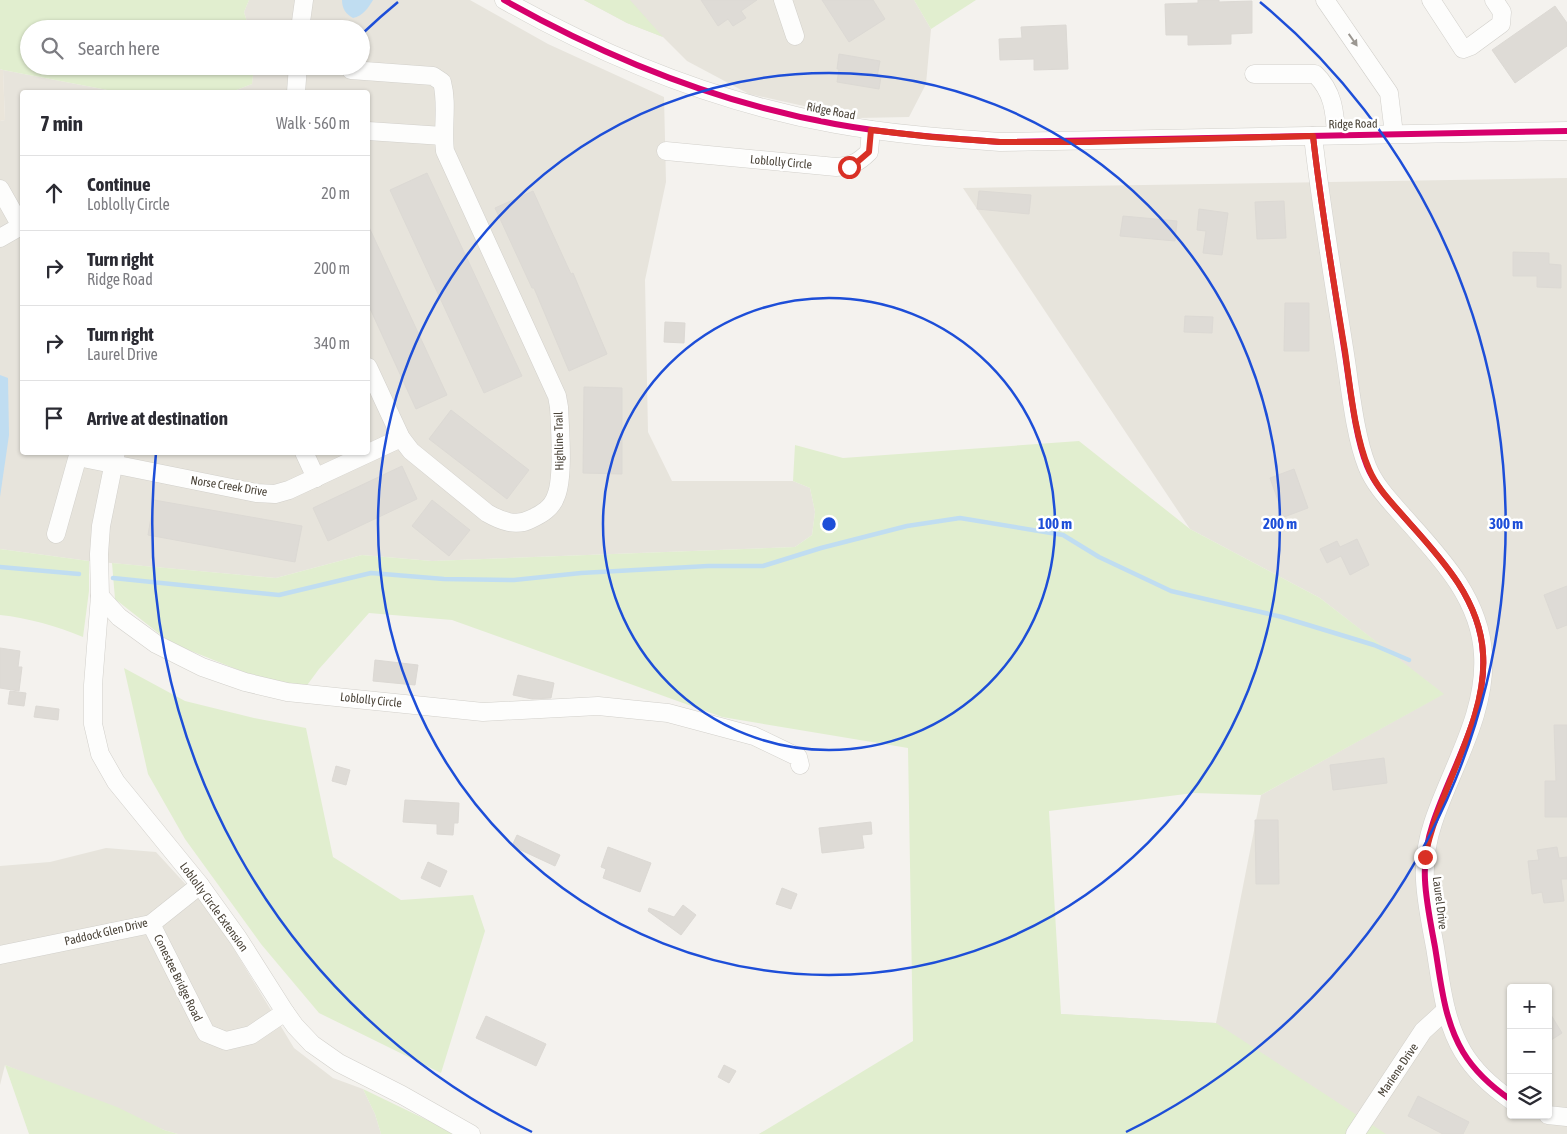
<!DOCTYPE html>
<meta charset="utf-8">
<style>
body{margin:0;font-family:"Asap Condensed",sans-serif;background:#f2f2f3;color:#2b2b33}
.controls{position:absolute;right:15px;bottom:15px;display:grid;overflow:hidden;border-radius:5px;box-shadow:0 1px 4px #0004}
.controls button{width:45px;height:45px;display:grid;place-items:center;padding:0;border:0;border-bottom:1px solid #e1e1e2;background:#fff;color:#2b2b33;font:25px sans-serif}
.stop{position:absolute;width:15px;height:15px;margin:-11px;border:4px solid #d93025;border-radius:50%;background:#fff}
.stop.end{background:#d93025;border-color:#fff;box-shadow:0 1px 5px #0008}
.list{margin:0;padding:0;list-style:none}
h2{display:flex;justify-content:space-between;align-items:center;height:65px;margin:0;padding:0 20px;font-size:21px}
h2 small{font-size:16px;font-weight:400;color:#7c7c81}
.list li{display:grid;grid-template-columns:32px 1fr auto;gap:15px;align-items:center;box-sizing:border-box;height:75px;padding:0 20px;border-top:1px solid #e1e1e2}
.list b{display:block;font-size:19px;white-space:nowrap}
.list p{margin:0;font-size:16px;white-space:nowrap;color:#7c7c81}
.list em{font-size:16px;font-style:normal;color:#7c7c81}
.icon{flex:none;width:28px;height:28px;fill:none;stroke:currentColor;stroke-width:2;stroke-linecap:round;stroke-linejoin:round}
.map{position:relative;flex:none;width:1567px;height:1134px;overflow:hidden}
.search{position:absolute;background:#fff;box-shadow:0 1px 4px #0004;left:20px;top:20px;width:350px;height:55px;display:flex;align-items:center;gap:12px;box-sizing:border-box;padding:0 18px;border-radius:28px;color:#7c7c81;font-size:19px}
.panel{position:absolute;background:#fff;box-shadow:0 1px 4px #0004;left:20px;top:90px;width:350px;height:365px;border-radius:5px}
.map>svg:first-child{display:block}
.residential{fill:#e7e4dc;fill-rule:evenodd}
.education{fill:#eae5da}
.green{fill:#e1eecf}
.water{fill:#c0ddf1}
.lines{fill:none;stroke-linecap:round;stroke-linejoin:round}
.stream{stroke:#c0ddf1;stroke-width:4.5}
.building{fill:#dedbd6;stroke:#dcd9d4}
.minor-casing{stroke:#d2d0cb;stroke-width:19}
.minor{stroke:#fdfdfc;stroke-width:18}
.cycleway-casing{stroke:#fff;stroke-width:9}
.cycleway{stroke:#d6006c;stroke-width:6}
.oneway{fill:#9b9791}
.route{stroke:#d93025;stroke-width:6}
.ring{fill:none;stroke:#1d4ed8;stroke-width:2.5}
.labels{text-anchor:middle;dominant-baseline:central;stroke-width:5;stroke-linejoin:round;paint-order:stroke}
.street-label{font-size:12px;fill:#4b4439;stroke:#fff}
.centre{fill:#1d4ed8;stroke:#fff;stroke-width:2.5}
.ring-label{font-size:15px;text-anchor:middle;font-weight:bold;fill:#1d4ed8;stroke:#fff;stroke-width:5;stroke-linejoin:round;paint-order:stroke}
</style>
<div class="map">
<svg width="1567" height="1134" viewBox="0 0 1567 1134">
<rect width="100%" height="100%" fill="#f4f2ee"/>
<g class="residential">
<polygon points="249,0 470,0 548,44 664,97 666,182 645,280 648,432 672,481 793,481 810,488 815,512 812,535 795,547 432,561 362,555 276,578 89,561 0,549 0,121 5,120 3,70 118,92 22,92 22,452 368,452 368,92 231,92 252,84 253,75 250,66 361,66 361,29 249,29 244,12"/>
<polygon points="584,0 914,0 931,29 926,84 909,117 858,118 749,94 687,61 663,37 627,23"/>
<path d="M1567,178v956h-808l233,-124 224,13 45,-228 182,-101 -123,-96 -130,-69 -227,-341zM1511,988h37v127h-37z"/>
<polygon points="106,848 156,852 212,913 294,1048 333,1078 363,1089 375,1114 381,1134 178,1134 164,1130 5,1065 0,1085 0,866 50,862"/>
</g>
<polygon class="education" points="0,69 3,70 5,120 0,121"/>
<g class="green">
<polygon points="0,0 249,0 244,12 249,29 29,29 29,66 250,66 253,75 252,84 231,92 118,92 3,70 0,69"/>
<polygon points="584,0 630,0 663,37 627,23"/>
<polygon points="914,0 976,0 931,29"/>
<polygon points="1079,441 1190,529 1320,598 1444,694 1261,795 1194,793 1049,811 1061,1014 1216,1023 1386,1134 759,1134 913,1041 908,748 722,717 452,620 369,613 319,669 305,688 256,677 171,643 115,599 112,563 276,578 362,555 432,561 795,547 812,535 815,512 810,488 793,481 795,445 843,458"/>
<path d="M0,549l89,12v30l-6,46c-27,-11 -54,-19 -83,-22z"/>
<polygon points="124,668 185,701 254,718 306,728 333,857 401,900 473,895 485,931 441,1073 319,1013 261,944 185,839 148,774"/>
<polygon points="5,1065 117,1107 164,1130 178,1134 29,1134"/>
<polygon points="363,1089 456,1134 381,1134 375,1114"/>
</g>
<g class="water">
<path d="M342,0h31c-5,8 -10,16 -20,18 -7,-4 -11,-9 -11,-18z"/>
<polygon points="0,375 8,378 9,435 0,497"/>
</g>
<g class="lines">
<g class="stream">
<polyline points="0,567 79,574"/>
<polyline points="113,578 279,595 371,573 444,579 514,580 581,573 708,566 763,566 821,548 907,526 960,518 1063,535 1099,557 1171,591 1282,617 1374,645 1409,660"/>
</g>
</g>
<g class="building">
<polygon points="701,0 757,0 741,11 746,18 733,26 728,19 718,26"/>
<polygon points="822,0 873,0 885,19 849,42"/>
<polygon points="1198,0 1219,0 1219,2 1252,1 1252,33 1231,34 1231,44 1188,45 1188,35 1166,35 1165,4 1198,3"/>
<polygon points="1555,6 1567,23 1567,46 1515,83 1492,50"/>
<polygon points="1066,25 1068,69 1034,70 1034,59 1000,60 999,39 1022,38 1021,27"/>
<polygon points="839,54 880,61 877,77 881,77 879,89 837,82 839,69 837,69"/>
<polygon points="427,173 522,376 484,393 390,190"/>
<polygon points="533,191 571,274 573,273 607,354 569,371 534,288 532,288 495,208"/>
<polygon points="979,191 1031,195 1029,214 977,209"/>
<polygon points="1284,201 1286,238 1257,239 1255,202"/>
<polygon points="1199,209 1228,213 1222,255 1203,253 1206,231 1197,230"/>
<polygon points="1123,216 1177,221 1175,241 1120,236"/>
<polygon points="368,225 447,395 416,409 368,304"/>
<polygon points="1513,252 1549,253 1549,264 1561,265 1561,288 1537,287 1537,276 1513,276"/>
<polygon points="1285,303 1309,303 1309,351 1284,351"/>
<polygon points="1185,316 1213,317 1212,333 1184,332"/>
<polygon points="665,322 685,323 684,343 664,342"/>
<polygon points="584,387 622,388 622,474 583,473"/>
<polygon points="451,410 529,470 507,499 429,439"/>
<polygon points="402,466 417,499 328,541 313,508"/>
<polygon points="1294,469 1308,508 1284,517 1270,478"/>
<polygon points="154,500 302,526 295,562 148,535"/>
<polygon points="432,500 470,530 449,556 412,526"/>
<polygon points="1357,539 1369,565 1350,575 1341,556 1327,563 1320,549 1337,541 1340,547"/>
<polygon points="1567,586 1567,625 1557,629 1544,595"/>
<polygon points="0,648 20,651 18,667 22,667 19,691 0,688"/>
<polygon points="375,660 418,665 415,685 373,681"/>
<polygon points="518,675 554,683 551,698 532,699 513,695"/>
<polygon points="10,691 26,693 24,706 8,704"/>
<polygon points="36,706 59,709 58,720 34,717"/>
<polygon points="1554,725 1567,725 1567,817 1545,817 1545,781 1556,781"/>
<polygon points="1384,758 1387,783 1333,790 1330,765"/>
<polygon points="336,766 350,770 346,785 332,781"/>
<polygon points="405,800 459,803 458,823 454,823 453,835 437,834 437,824 403,822"/>
<polygon points="1255,820 1278,820 1279,884 1256,884"/>
<polygon points="871,822 872,834 862,835 864,848 822,853 819,828"/>
<polygon points="517,835 560,855 555,866 512,846"/>
<polygon points="608,847 651,863 640,892 603,878 606,869 601,867"/>
<polygon points="1557,847 1559,858 1567,857 1567,879 1561,879 1564,901 1544,903 1542,892 1532,894 1528,861 1539,860 1537,850"/>
<polygon points="428,862 447,871 440,887 421,878"/>
<polygon points="782,888 797,894 791,909 776,904"/>
<polygon points="683,905 696,915 681,935 648,911 649,908 674,917"/>
<polygon points="1548,1010 1562,1033 1548,1042"/>
<polygon points="486,1016 546,1044 536,1066 476,1038"/>
<polygon points="724,1065 736,1071 729,1083 718,1077"/>
<polygon points="1418,1096 1469,1122 1463,1134 1443,1134 1408,1116"/>
</g>
<g class="lines">
<defs>
<g id="minor">
<path d="M504,0c103,58 214,103 331,124 55,10 110,14 165,18l567,-11"/>
<polyline points="783,0 795,36"/>
<polyline points="1325,0 1389,93 1394,134"/>
<polyline points="1431,0 1463,49 1471,46 1501,24 1502,12 1494,0"/>
<polyline points="300,29 304,0"/>
<path d="M351,70l82,6 9,6c6,22 0,46 3,69l112,245 2,11c1,22 5,70 -3,89 -4,12 -14,18 -25,23 -15,8 -30,2 -44,-6l-76,-62 -10,-13 -33,-71"/>
<path d="M1254,74h61c18,17 20,38 21,61"/>
<polyline points="296,92 298,66"/>
<polyline points="368,131 443,136"/>
<path d="M1313,136c8,71 20,141 31,212 6,36 10,85 23,118 8,20 23,35 37,51 35,39 76,81 79,137 4,60 -32,114 -50,169 -6,18 -9,38 -8,57 1,22 6,45 10,67 6,36 9,73 28,105 12,20 29,35 48,48"/>
<path d="M666,151l170,16c15,-1 22,-4 33,-15l2,-22"/>
<polyline points="0,189 22,228"/>
<polyline points="0,238 21,226"/>
<polyline points="116,452 101,526 99,554 100,596 119,617 156,644 202,667 245,682 287,692 483,712 598,706 668,713 754,736 798,757 800,765"/>
<polyline points="304,452 316,478"/>
<polyline points="78,457 256,493 275,494 289,490 401,438"/>
<polyline points="56,534 79,452"/>
<polyline points="100,596 93,685 93,724 100,754 116,782 200,885 238,938 285,1012 295,1026 312,1044 339,1063 402,1095 471,1134"/>
<polyline points="151,924 206,1033 226,1041 251,1035 285,1012"/>
<polyline points="0,955 151,924 200,885"/>
<polyline points="1548,1115 1567,1117"/>
<polyline points="1355,1134 1423,1031 1446,1010"/>
</g>
</defs>
<use href="#minor" class="minor-casing"/>
<use href="#minor" class="minor"/>
<defs>
<g id="cycleway">
<path d="M504,0c103,58 214,103 331,124 55,10 110,14 165,18l567,-11"/>
<path d="M1313,136c8,71 20,141 31,212 6,36 10,85 23,118 8,20 23,35 37,51 35,39 76,81 79,137 4,60 -32,114 -50,169 -6,18 -9,38 -8,57 1,22 6,45 10,67 6,36 9,73 28,105 12,20 29,35 48,48"/>
</g>
</defs>
<use href="#cycleway" class="cycleway-casing"/>
<use href="#cycleway" class="cycleway"/>
</g>
<defs><path id="oneway-solid" d="M-6-.8H1V-3.2L6.5 0L1 3.2V.8H-6Z" transform="scale(1.25)"/></defs>
<use class="oneway" href="#oneway-solid" transform="translate(1353 40) rotate(55)"/>
<g class="lines">
<path class="route" d="M849,167l6,-3 14,-12 2,-22 61,7 68,5h89l224,-6c8,72 20,143 32,215 5,35 10,86 24,118 8,19 23,34 36,49 35,39 75,81 78,135 5,67 -45,137 -58,204"/>
</g>
<g class="ring">
<circle cx="829" cy="524" r="226"/>
<circle cx="829" cy="524" r="451"/>
<path d="M532 1132A677 677 0 0 1 156 453M363 33A677 677 0 0 1 398 2M1260 2A677 677 0 0 1 1126 1132"/>
</g>
<g class="labels">
<g class="street-label">
<text transform="translate(831 111) rotate(11)">Ridge Road</text>
<text transform="translate(1353 124) rotate(-1)">Ridge Road</text>
<text transform="translate(781 162) rotate(5)">Loblolly Circle</text>
<text transform="translate(559 441) rotate(-91)">Highline Trail</text>
<text transform="translate(229 486) rotate(9)">Norse Creek Drive</text>
<text transform="translate(371 700) rotate(6)">Loblolly Circle</text>
<text transform="translate(1440 903) rotate(83)">Laurel Drive</text>
<text transform="translate(214 907) rotate(54)">Loblolly Circle Extension</text>
<text transform="translate(106 932) rotate(-13)">Paddock Glen Drive</text>
<text transform="translate(178 978) rotate(64)">Conestee Bridge Road</text>
<text transform="translate(1398 1070) rotate(-56)">Mariene Drive</text>
</g>
</g>
<circle cx="829" cy="524" r="8" class="centre"/>
<g class="ring-label">
<text x="1055" y="529">100 m</text>
<text x="1280" y="529">200 m</text>
<text x="1506" y="529">300 m</text>
</g>
</svg>
<div class="controls">
<button>+</button>
<button>−</button>
<button><svg class="icon" aria-label="layers" viewBox="0 0 24 24"><path d="M12 4l9 5-9 5-9-5zM3 14l9 5 9-5"/></svg></button>
</div>
<div class="stop" style="left:849px;top:167px"></div>
<div class="stop end" style="left:1425px;top:857px"></div>
<div class="search"><svg class="icon" aria-label="search" viewBox="0 0 24 24"><circle cx="10" cy="10" r="6"/><path d="M15 15l6 6"/></svg>Search here</div>
<section class="panel">
<h2>7 min<small>Walk · 560 m</small></h2>
<ul class="list">
<li><svg class="icon" aria-label="ahead" viewBox="0 0 24 24"><path d="M12 20V5M6 11l6-6 6 6"/></svg><div><b>Continue</b><p>Loblolly Circle</p></div><em>20 m</em></li>
<li><svg class="icon" aria-label="right" viewBox="0 0 24 24"><path d="M7 20v-9h11M14 6l5 5-5 5"/></svg><div><b>Turn right</b><p>Ridge Road</p></div><em>200 m</em></li>
<li><svg class="icon" aria-label="right" viewBox="0 0 24 24"><path d="M7 20v-9h11M14 6l5 5-5 5"/></svg><div><b>Turn right</b><p>Laurel Drive</p></div><em>340 m</em></li>
<li><svg class="icon" aria-label="arrive" viewBox="0 0 24 24"><path d="M6 21V4h12l-3 4 3 4H6"/></svg><div><b>Arrive at destination</b></div></li>
</ul>
</section>
</div>
